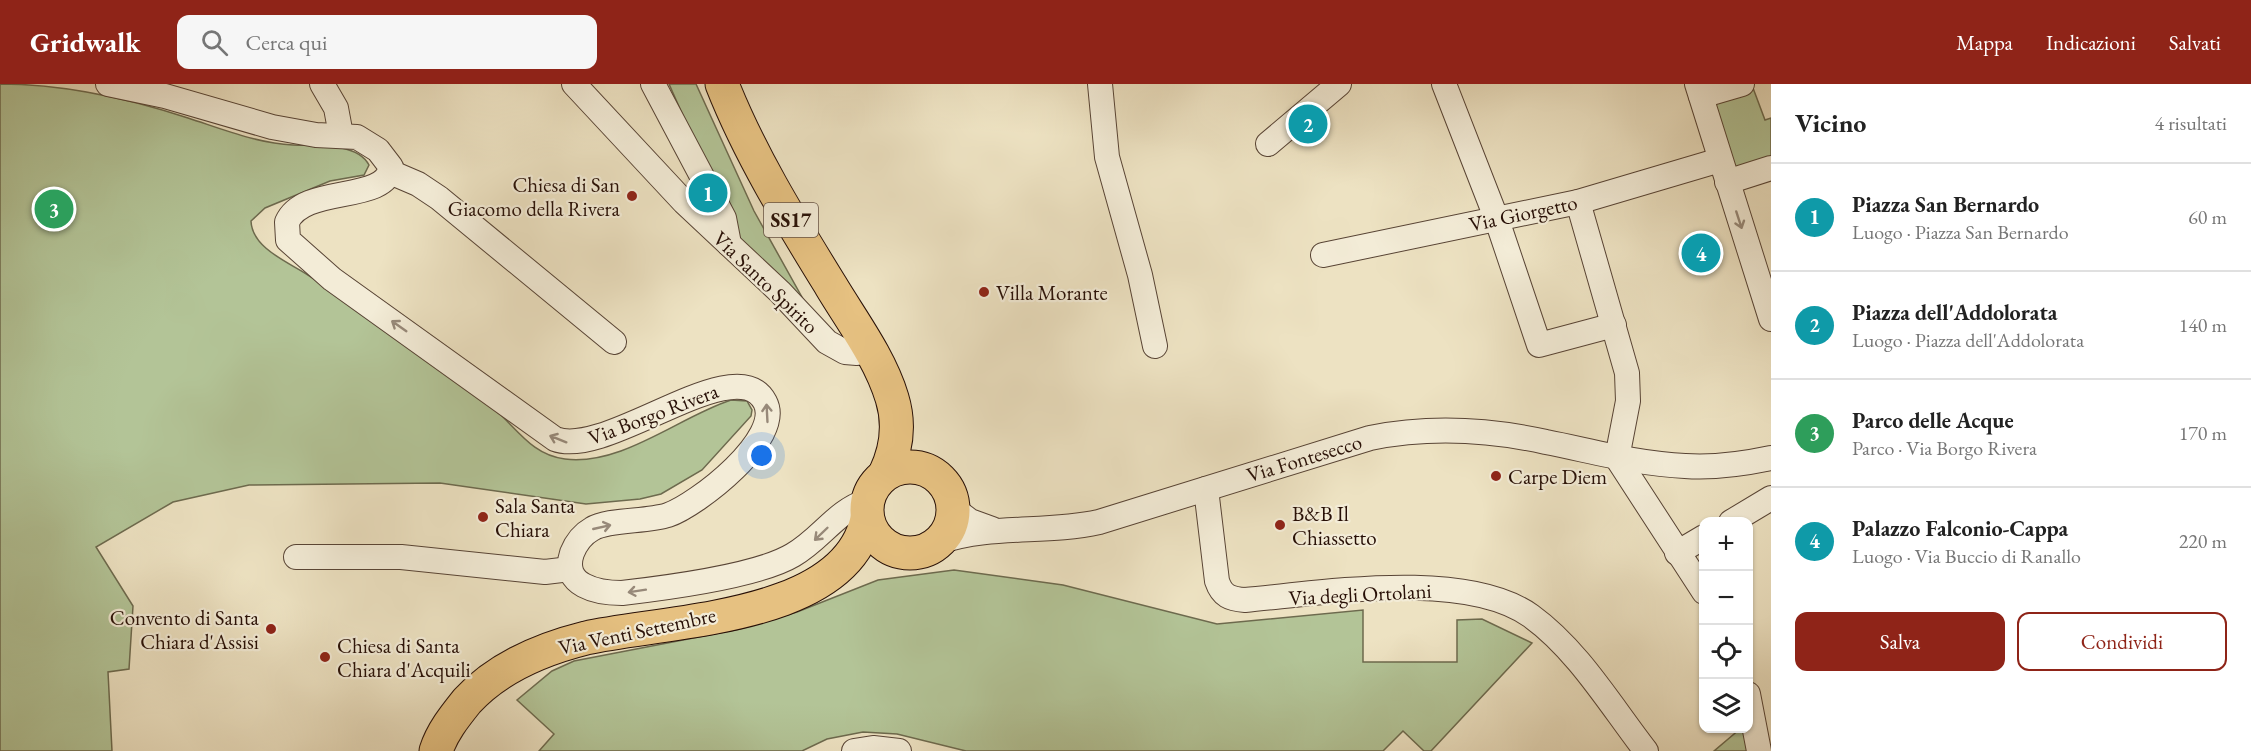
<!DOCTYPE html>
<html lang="it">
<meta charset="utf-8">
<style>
body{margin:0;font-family:"EB Garamond",serif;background:#f6f6f6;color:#222}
.controls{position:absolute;right:18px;bottom:18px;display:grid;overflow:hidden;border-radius:12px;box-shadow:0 2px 4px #0004}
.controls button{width:54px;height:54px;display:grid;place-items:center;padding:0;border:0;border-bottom:2px solid #e0e0e0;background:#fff;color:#222;font:30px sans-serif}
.you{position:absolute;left:762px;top:372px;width:21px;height:21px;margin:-15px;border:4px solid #fff;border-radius:50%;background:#1a73e8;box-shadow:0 0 0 9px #1a73e833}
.badge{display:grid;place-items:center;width:39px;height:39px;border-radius:50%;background:#8f2418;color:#fff;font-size:20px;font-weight:700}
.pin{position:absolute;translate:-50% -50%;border:3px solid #fff;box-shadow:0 2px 6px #0006}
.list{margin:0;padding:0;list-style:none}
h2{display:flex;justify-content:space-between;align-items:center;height:78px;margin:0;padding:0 24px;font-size:26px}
h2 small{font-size:20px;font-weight:400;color:#767676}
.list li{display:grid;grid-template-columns:39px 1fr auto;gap:18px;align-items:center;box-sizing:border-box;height:108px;padding:0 24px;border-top:2px solid #e0e0e0}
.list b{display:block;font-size:22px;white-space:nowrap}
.list p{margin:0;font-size:20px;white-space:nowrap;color:#767676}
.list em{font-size:20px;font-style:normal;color:#767676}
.actions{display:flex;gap:12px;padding:18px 24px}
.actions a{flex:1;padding:14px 0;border:2px solid #8f2418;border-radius:12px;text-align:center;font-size:21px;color:#8f2418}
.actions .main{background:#8f2418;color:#fff}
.icon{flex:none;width:33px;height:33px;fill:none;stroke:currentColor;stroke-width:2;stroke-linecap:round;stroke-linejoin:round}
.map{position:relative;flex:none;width:1771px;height:667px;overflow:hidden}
header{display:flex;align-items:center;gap:36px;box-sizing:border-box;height:84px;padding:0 30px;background:#8f2418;color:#fff}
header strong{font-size:28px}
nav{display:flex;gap:33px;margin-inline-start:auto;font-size:21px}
.search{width:420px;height:54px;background:#f6f6f6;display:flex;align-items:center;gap:15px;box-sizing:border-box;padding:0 21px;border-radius:12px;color:#767676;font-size:22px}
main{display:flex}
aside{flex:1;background:#fff}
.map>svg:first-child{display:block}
.green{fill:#b3c497;stroke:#6d6a4e;stroke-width:1.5}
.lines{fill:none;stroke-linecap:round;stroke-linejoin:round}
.street-casing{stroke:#584435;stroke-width:26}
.primary-casing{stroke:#270f06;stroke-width:35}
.street{stroke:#f3ecd7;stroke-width:24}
.primary{stroke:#e6c181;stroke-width:33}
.oneway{stroke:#978979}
.poi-dot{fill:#8f2418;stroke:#f3ecd7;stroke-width:2}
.labels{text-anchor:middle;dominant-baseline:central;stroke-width:4.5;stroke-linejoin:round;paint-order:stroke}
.shield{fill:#f3ecd7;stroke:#645145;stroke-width:1.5}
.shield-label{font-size:20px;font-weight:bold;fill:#270f06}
.poi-label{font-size:21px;fill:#270f06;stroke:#f3ecd7;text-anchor:start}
.street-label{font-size:21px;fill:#270f06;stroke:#f3ecd7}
</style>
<header>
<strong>Gridwalk</strong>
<div class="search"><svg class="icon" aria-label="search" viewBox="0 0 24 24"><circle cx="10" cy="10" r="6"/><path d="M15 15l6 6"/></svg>Cerca qui</div>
<nav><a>Mappa</a><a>Indicazioni</a><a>Salvati</a></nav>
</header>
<main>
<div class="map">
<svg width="1771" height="667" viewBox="0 0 1771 667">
<rect width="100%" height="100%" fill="#ede2c2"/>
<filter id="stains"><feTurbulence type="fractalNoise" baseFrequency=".00333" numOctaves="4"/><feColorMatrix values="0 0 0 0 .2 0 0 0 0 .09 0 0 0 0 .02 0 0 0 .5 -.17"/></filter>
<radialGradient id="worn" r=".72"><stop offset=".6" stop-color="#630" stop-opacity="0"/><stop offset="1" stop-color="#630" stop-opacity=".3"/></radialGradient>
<g class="green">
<path d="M0,0c63,0 127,14 188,34 34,11 68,25 105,27 22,1 64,-3 76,20l-5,10 -34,6 -65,27 -14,13c1,27 37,41 57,54 47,30 94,62 138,96 20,14 39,30 57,46 19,19 34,39 62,42 57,7 114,-42 166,-59l16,1 5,9 -1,6 -49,54 -41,24 -21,5 -54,5 -146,-21 -191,2 -76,17 -77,45 37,59 -4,63 -21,3 4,79h-112z"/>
<polygon points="669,0 696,0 754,127 827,258 747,176"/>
<polygon points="1753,4 1765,36 1771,34 1771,74 1734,87 1713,16"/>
<polygon points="954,486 1063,501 1217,540 1363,526 1363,578 1457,578 1457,536 1482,535 1532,559 1431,667 1424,667 1403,647 1383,667 966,667 897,650 863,648 827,655 802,667 539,667 554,650 517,616 552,587 574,577 740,545 797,528 878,496"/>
<polygon points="1740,645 1743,645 1748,667 1714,667"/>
</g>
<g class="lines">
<defs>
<g id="street">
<path d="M108,0l57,12 107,31 44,8 41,2 21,13 13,17c-5,37 -87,17 -104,55l1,18 44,39 223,160c53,20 181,-92 210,-37 19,36 -68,103 -97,113 -21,7 -60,4 -76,14 -9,5 -16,14 -20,24 -11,33 26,40 50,40 43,-5 136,-17 171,-38 28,-16 43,-44 74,-54"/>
<polyline points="322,0 336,24 341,51"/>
<polyline points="574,0 684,118 780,208 827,258 845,268 857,269 869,267"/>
<polyline points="653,0 724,134 729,160"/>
<polyline points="1100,0 1107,73 1140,191 1155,262"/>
<polyline points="1444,0 1497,136 1539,261 1614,241"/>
<polyline points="1697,0 1771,235"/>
<polyline points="1701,12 1742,0"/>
<polyline points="1268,60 1339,0"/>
<polyline points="390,88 418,100 439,114 614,258"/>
<polyline points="1727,98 1771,84"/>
<polyline points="1578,118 1627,289 1628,317 1617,374"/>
<polyline points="1323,171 1578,118 1720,76"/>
<polyline points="1617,374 1704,508"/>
<path d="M1206,405l11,92c5,15 13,18 28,19 78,-7 220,-31 286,16 47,34 80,90 115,135"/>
<polyline points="953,424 970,437 992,445"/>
<polyline points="1731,438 1771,414"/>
<path d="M939,458c52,-18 107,-8 160,-20l271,-84c59,-12 117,-9 176,4 46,9 92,22 139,24 29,2 58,-2 86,-8"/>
<polyline points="1677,469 1704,453"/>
<polyline points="296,473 401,473 545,488 570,485"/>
<polyline points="1748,610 1759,667"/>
<polyline points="854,667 873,664 899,667"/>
</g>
<g id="primary">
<path d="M722,0c28,71 69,137 109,202 21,35 49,72 61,112 8,26 5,51 -7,76"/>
<circle cx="910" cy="426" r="43"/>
<path d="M436,667c6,-19 19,-35 31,-50 31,-34 75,-52 119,-63 81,-18 260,-18 281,-119"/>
</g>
</defs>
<use href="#street" class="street-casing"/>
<use href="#primary" class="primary-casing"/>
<use href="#street" class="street"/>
<use href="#primary" class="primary"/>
</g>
<defs><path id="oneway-shaft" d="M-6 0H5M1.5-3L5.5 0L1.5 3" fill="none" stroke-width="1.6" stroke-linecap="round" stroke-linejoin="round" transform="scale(1.5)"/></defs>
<g class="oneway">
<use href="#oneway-shaft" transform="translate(1739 136) rotate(72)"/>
<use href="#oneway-shaft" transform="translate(399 242) rotate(-145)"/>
<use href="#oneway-shaft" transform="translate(767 329) rotate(-93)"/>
<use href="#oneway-shaft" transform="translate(558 355) rotate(-158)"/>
<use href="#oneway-shaft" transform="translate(602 443) rotate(-13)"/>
<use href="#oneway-shaft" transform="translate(821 450) rotate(136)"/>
<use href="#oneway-shaft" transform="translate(637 507) rotate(171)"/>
</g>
<g class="poi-dot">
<circle cx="632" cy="112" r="6"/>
<circle cx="984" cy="208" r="6"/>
<circle cx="1496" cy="392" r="6"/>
<circle cx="483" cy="433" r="6"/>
<circle cx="1280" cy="441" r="6"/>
<circle cx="271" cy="545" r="6"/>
<circle cx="325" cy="573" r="6"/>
</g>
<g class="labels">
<rect class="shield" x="764" y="119" width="54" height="34" rx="4.5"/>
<g class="shield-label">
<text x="791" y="136">SS17</text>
</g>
<g class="poi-label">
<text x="620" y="100" text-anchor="end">Chiesa di San<tspan x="620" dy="24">Giacomo della Rivera</tspan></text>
<text x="996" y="208">Villa Morante</text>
<text x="1508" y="392">Carpe Diem</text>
<text x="495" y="421">Sala Santa<tspan x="495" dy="24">Chiara</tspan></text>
<text x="1292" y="429">B&amp;B Il<tspan x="1292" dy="24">Chiassetto</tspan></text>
<text x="259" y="533" text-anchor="end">Convento di Santa<tspan x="259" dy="24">Chiara d'Assisi</tspan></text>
<text x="337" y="561">Chiesa di Santa<tspan x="337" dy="24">Chiara d'Acquili</tspan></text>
</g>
<g class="street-label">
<text transform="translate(1523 129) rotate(-12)">Via Giorgetto</text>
<text transform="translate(766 198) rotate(44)">Via Santo Spirito</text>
<text transform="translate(653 330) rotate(-21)">Via Borgo Rivera</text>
<text transform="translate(1304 374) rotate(-17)">Via Fontesecco</text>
<text transform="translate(1360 510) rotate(-3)">Via degli Ortolani</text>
<text transform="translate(637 547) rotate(-12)">Via Venti Settembre</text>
</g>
</g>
<rect width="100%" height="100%" filter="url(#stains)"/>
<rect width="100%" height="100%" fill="url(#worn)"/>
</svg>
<div class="controls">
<button>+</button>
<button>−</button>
<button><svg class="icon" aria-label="locate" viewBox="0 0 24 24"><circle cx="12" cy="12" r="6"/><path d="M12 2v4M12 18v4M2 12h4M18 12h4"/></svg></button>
<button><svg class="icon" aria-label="layers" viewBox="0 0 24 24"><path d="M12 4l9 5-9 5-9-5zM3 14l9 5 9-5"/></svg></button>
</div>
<div class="you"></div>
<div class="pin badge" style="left:708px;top:109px;background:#0f9aa8">1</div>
<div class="pin badge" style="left:1308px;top:40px;background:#0f9aa8">2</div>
<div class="pin badge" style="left:54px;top:125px;background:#2e9e5b">3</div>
<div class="pin badge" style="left:1701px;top:169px;background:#0f9aa8">4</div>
</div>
<aside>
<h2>Vicino<small>4 risultati</small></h2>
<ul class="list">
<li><span class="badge" style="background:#0f9aa8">1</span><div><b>Piazza San Bernardo</b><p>Luogo · Piazza San Bernardo</p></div><em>60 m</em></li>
<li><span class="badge" style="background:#0f9aa8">2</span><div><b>Piazza dell'Addolorata</b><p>Luogo · Piazza dell'Addolorata</p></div><em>140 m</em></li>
<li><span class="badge" style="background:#2e9e5b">3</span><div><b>Parco delle Acque</b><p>Parco · Via Borgo Rivera</p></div><em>170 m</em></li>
<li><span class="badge" style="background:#0f9aa8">4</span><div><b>Palazzo Falconio-Cappa</b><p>Luogo · Via Buccio di Ranallo</p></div><em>220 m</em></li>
</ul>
<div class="actions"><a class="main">Salva</a><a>Condividi</a></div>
</aside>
</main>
